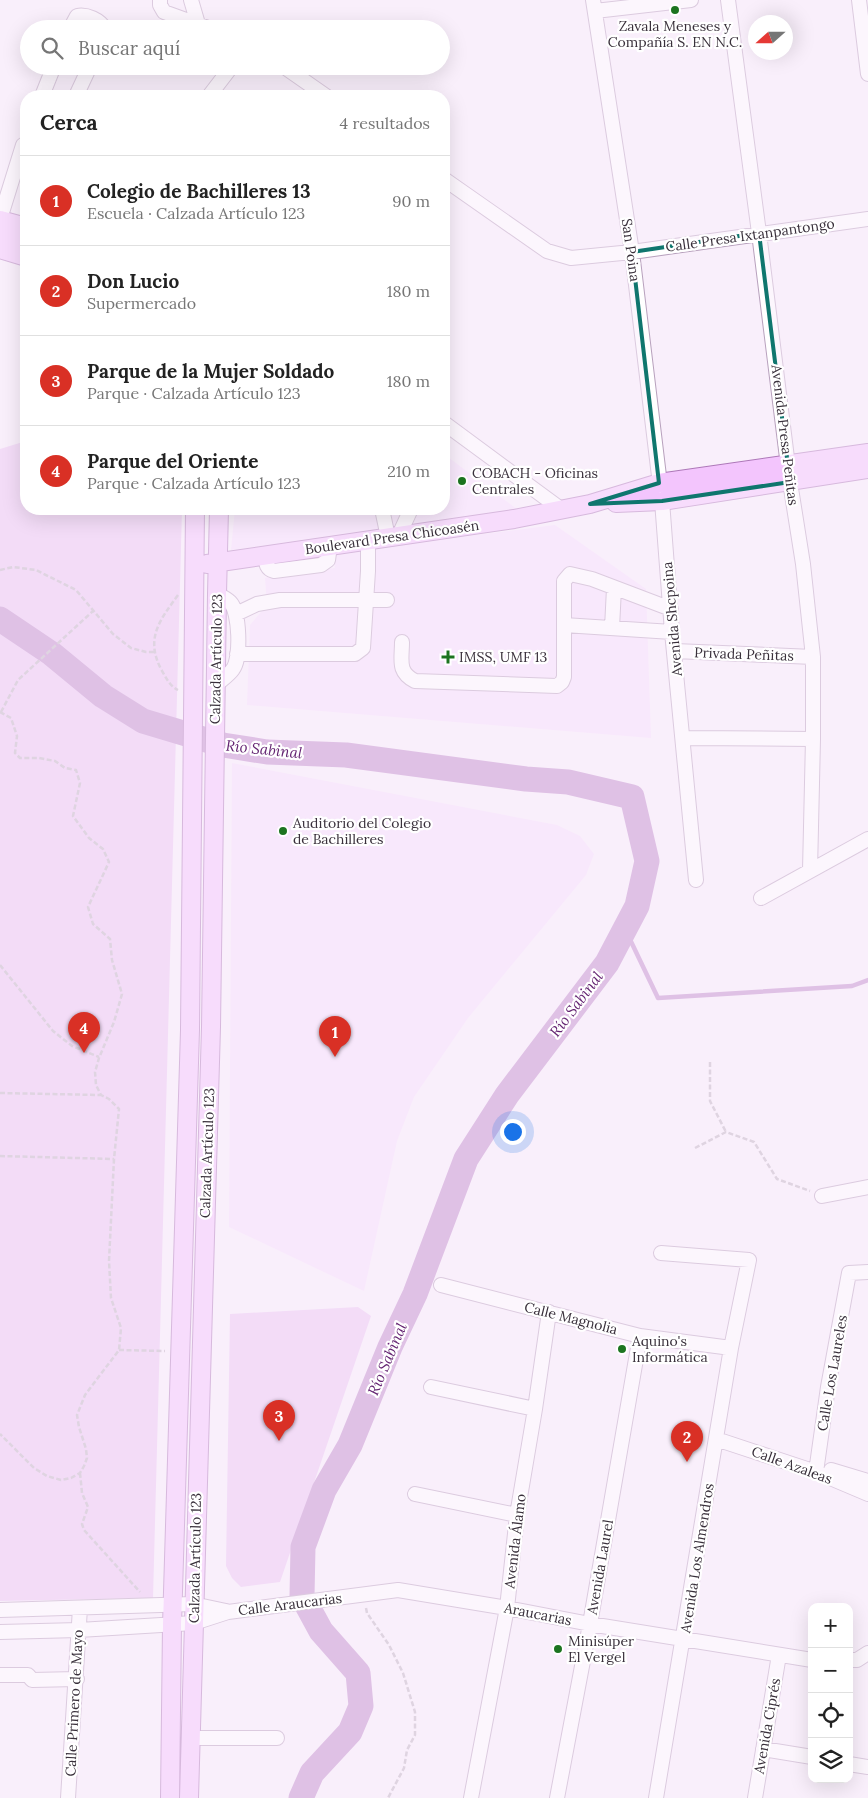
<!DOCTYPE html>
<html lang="es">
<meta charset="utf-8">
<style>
:root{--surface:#fff;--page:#f6f6f6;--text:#222;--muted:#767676;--line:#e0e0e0;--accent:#d93025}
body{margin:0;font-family:Lora,serif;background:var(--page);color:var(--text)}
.controls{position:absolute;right:15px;bottom:15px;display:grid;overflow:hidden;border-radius:10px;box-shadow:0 5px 20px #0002}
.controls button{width:45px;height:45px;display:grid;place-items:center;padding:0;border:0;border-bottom:1px solid var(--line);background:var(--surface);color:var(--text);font:25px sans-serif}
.compass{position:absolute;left:748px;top:15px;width:45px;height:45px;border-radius:50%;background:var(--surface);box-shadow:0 5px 20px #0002;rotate:249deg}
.you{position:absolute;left:512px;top:1131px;width:18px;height:18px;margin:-12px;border:4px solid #fff;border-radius:50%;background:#1a73e8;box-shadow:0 0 0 8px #1a73e833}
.badge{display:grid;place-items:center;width:32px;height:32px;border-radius:50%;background:var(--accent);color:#fff;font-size:16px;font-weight:700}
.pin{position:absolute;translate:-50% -41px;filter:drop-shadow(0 1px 2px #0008)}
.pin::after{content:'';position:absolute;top:26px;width:18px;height:15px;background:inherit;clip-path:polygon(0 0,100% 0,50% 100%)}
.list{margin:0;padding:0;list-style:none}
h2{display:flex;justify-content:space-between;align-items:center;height:65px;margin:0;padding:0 20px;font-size:21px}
h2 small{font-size:16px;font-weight:400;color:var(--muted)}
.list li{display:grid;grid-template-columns:32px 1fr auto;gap:15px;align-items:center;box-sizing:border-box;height:90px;padding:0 20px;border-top:1px solid var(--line)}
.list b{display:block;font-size:19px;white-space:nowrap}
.list p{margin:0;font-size:16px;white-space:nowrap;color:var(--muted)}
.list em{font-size:16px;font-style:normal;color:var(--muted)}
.icon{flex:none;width:28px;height:28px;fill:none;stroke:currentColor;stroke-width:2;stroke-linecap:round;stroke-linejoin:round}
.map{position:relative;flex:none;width:868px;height:1798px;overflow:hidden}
.search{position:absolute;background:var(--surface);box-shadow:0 5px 20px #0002;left:20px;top:20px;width:430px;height:55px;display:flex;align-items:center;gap:12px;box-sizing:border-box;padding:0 18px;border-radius:28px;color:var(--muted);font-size:19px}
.panel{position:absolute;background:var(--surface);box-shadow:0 5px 20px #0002;left:20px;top:90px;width:430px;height:425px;border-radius:20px}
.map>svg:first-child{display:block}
</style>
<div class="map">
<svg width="868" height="1798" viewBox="0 0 868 1798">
<rect width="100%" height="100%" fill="#f9effb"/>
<path fill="#f7e0fc" d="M444,454L522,513L231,550L235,509H444Z
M555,525L646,589L651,738L247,705L250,625L267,605L265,578L335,568L333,553Z
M232,763L557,825L580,836L594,854L586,875L468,1018L414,1097L397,1141L364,1291L229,1227Z"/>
<path fill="#eac6f2" d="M26,441V509H182L153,1598L0,1601V449Z
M358,1307L371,1316L280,1582L241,1587L232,1578L226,1566L230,1314Z"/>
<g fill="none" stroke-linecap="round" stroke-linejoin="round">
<path stroke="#bf8aca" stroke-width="4.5" d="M625,929L658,998L852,986L868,980"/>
<path stroke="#bf8aca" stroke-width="25" d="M0,619L52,654L103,696L143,721L223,745L267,752L346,755L526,779L568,782L632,797L647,861L637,906L607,963L507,1095L466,1159L415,1294L390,1347L350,1445L324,1490L303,1547L302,1596L321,1631L358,1673L361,1706L350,1732L312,1773L301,1798"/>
<defs>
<path id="minor" d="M160,0V5L164,12L211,29
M191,0L198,24
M593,0L632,252L662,501L672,632L696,880
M728,0L759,233L790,482L803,564L813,657V739L810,871
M859,0L868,74
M595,11L691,0
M70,29L77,16C87,14 100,20 105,29
M283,66L326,96
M42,96L54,66
M76,96L90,66
M209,96L232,66
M444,179L547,251L571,258L632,252L868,219
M0,219L23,145
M444,423L562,510
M382,509L388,537
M399,535L411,509
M265,555C266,563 266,569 274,571L321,565L328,560L330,546
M671,609L592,579L570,574L564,581V625L672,632
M236,614L257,604L280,600H387
M612,628L614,588
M402,642C402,660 397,672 415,681L557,686L562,682L564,677V625
M675,651L813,657
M237,654H355L363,648L368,571V540
M216,685C221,680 229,675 233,669C241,658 240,612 230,602C226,598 221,596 217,594
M683,738L813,739
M761,898L868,839
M822,1196L868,1187
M441,1285L640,1336L731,1348
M431,1387L535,1409
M716,1439L816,1472L868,1494
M831,1470L868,1481
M816,1472L828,1387L849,1273L868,1272
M415,1494L517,1515
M0,1610L193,1604L226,1611
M0,1632L79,1630L194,1623L228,1612L398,1590L507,1608L590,1624L812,1660
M849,1660H857L868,1653
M0,1675H28L32,1680L77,1679
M190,1738H277
M763,1749L812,1757
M849,1764L868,1767
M68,1798L80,1608
M471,1798L507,1608L517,1515L535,1409L549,1312
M557,1798L590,1624L640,1336
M656,1798L731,1348L749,1260L661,1253
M755,1798L779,1655"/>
<path id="major" d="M0,220L26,227
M0,235L26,243
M0,249L26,257
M616,503L662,501L868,469
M207,564L514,519L590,504L659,483L868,453
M170,1798L172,1625L190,1030L195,509
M189,1798L211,1027L217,594L219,509"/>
</defs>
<use href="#minor" stroke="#b8a1bd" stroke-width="16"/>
<use href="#major" stroke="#ad78b8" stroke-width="20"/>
<path stroke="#beb4c0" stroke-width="2.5" stroke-dasharray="5 2.5" stroke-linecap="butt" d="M0,570L13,567L36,570L76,590L113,634L131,648L146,652H155
M178,595C160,620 145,638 161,669C166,678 170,686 178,690
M0,712L11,718L17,736L15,753L20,758H39L55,761L65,768L76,770L80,783L73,816L89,838L103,849L109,862L88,907L93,924L110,939L112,960L122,994L114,1022L99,1058L95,1072L96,1085L101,1095L109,1099L119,1109L114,1159L109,1261L111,1298L121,1328L119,1350L85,1395L77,1415L79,1427L86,1449L87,1458L84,1466L80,1473L71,1478L61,1480L47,1476L34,1468L0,1434
M1,712L18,680L93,611
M0,965L53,1031L72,1046L99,1057
M710,1062V1101L726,1132
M0,1093L101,1095
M695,1148L726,1132L754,1142L777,1179L810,1191
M0,1156L114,1159
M119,1350L165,1351
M80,1473L82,1493L88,1507L82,1524L84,1530L140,1592
M366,1608L367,1613L389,1645L403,1673L415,1712V1735L407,1750L404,1768L388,1798"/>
<use href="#minor" stroke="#fff" stroke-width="14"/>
<use href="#major" stroke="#f3c5fd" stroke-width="18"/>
</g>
<path d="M0 0H868V1798H0ZM759,233L790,482L662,501L590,504L659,483L632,252Z" fill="#f9effb" fill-opacity=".55" fill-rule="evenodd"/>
<path fill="none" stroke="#0f766e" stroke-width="4" stroke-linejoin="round" d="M759,233L790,482L662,501L590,504L659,483L632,252Z"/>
<g fill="#1c7420" stroke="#fff" stroke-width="2">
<circle cx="675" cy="10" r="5"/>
<circle cx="462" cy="481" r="5"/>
<path d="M445.5 649.5h5v5h5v5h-5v5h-5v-5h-5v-5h5z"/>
<circle cx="283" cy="831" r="5"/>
<circle cx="622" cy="1349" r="5"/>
<circle cx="558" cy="1649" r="5"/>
</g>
<g text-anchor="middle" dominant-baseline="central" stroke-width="4.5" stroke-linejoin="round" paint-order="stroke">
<g font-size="14" fill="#39303b" stroke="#fff" text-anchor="start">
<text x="675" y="26" text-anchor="middle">Zavala Meneses y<tspan x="675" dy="16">Compañía S. EN N.C.</tspan></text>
<text x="472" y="473">COBACH - Oficinas<tspan x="472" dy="16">Centrales</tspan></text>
<text x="459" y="657">IMSS, UMF 13</text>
<text x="293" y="823">Auditorio del Colegio<tspan x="293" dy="16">de Bachilleres</tspan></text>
<text x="632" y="1341">Aquino's<tspan x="632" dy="16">Informática</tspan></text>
<text x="568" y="1641">Minisúper<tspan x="568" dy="16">El Vergel</tspan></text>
</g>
<g font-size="14" fill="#39303b" stroke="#fff">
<text transform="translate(750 235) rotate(-8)">Calle Presa Ixtanpantongo</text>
<text transform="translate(631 250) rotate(82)">San Poina</text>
<text transform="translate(785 435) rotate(83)">Avenida Presa Peñitas</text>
<text transform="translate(392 537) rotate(-8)">Boulevard Presa Chicoasén</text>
<text transform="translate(672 619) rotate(-95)">Avenida Shcpoina</text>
<text transform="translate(744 654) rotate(2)">Privada Peñitas</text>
<text transform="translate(216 659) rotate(-89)">Calzada Artículo 123</text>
<text transform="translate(207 1153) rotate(-88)">Calzada Artículo 123</text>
<text transform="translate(571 1318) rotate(14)">Calle Magnolia</text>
<text transform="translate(832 1373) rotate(-80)">Calle Los Laureles</text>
<text transform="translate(792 1465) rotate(20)">Calle Azaleas</text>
<text transform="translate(515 1541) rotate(-83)">Avenida Álamo</text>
<text transform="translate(195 1558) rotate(-89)">Calzada Artículo 123</text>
<text transform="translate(697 1558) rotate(-81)">Avenida Los Almendros</text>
<text transform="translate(600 1567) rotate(-80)">Avenida Laurel</text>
<text transform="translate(290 1604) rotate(-7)">Calle Araucarias</text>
<text transform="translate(538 1614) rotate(11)">Araucarias</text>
<text transform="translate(74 1703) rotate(-87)">Calle Primero de Mayo</text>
<text transform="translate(767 1726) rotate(-80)">Avenida Ciprés</text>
</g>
<g font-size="15" font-style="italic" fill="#642472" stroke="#fff">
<text transform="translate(264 749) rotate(6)">Río Sabinal</text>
<text transform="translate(576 1004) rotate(-53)">Río Sabinal</text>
<text transform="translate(387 1359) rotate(-67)">Río Sabinal</text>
</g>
</g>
</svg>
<div class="controls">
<button>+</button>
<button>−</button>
<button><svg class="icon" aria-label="locate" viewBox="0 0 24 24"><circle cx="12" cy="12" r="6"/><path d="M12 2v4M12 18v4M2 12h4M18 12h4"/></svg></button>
<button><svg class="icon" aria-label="layers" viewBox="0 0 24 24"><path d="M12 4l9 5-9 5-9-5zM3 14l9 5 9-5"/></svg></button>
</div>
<svg class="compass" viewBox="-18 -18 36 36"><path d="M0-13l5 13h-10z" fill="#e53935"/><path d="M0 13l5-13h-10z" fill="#767676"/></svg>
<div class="you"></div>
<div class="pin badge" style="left:335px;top:1057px">1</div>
<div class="pin badge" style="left:687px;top:1462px">2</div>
<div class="pin badge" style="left:279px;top:1441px">3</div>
<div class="pin badge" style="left:84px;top:1053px">4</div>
<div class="search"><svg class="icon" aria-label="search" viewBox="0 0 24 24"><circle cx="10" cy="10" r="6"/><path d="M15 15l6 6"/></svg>Buscar aquí</div>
<section class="panel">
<h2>Cerca<small>4 resultados</small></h2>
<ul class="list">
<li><span class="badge">1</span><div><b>Colegio de Bachilleres 13</b><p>Escuela · Calzada Artículo 123</p></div><em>90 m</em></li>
<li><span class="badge">2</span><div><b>Don Lucio</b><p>Supermercado</p></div><em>180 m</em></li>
<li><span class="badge">3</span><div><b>Parque de la Mujer Soldado</b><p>Parque · Calzada Artículo 123</p></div><em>180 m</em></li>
<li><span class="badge">4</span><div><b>Parque del Oriente</b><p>Parque · Calzada Artículo 123</p></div><em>210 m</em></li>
</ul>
</section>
</div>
